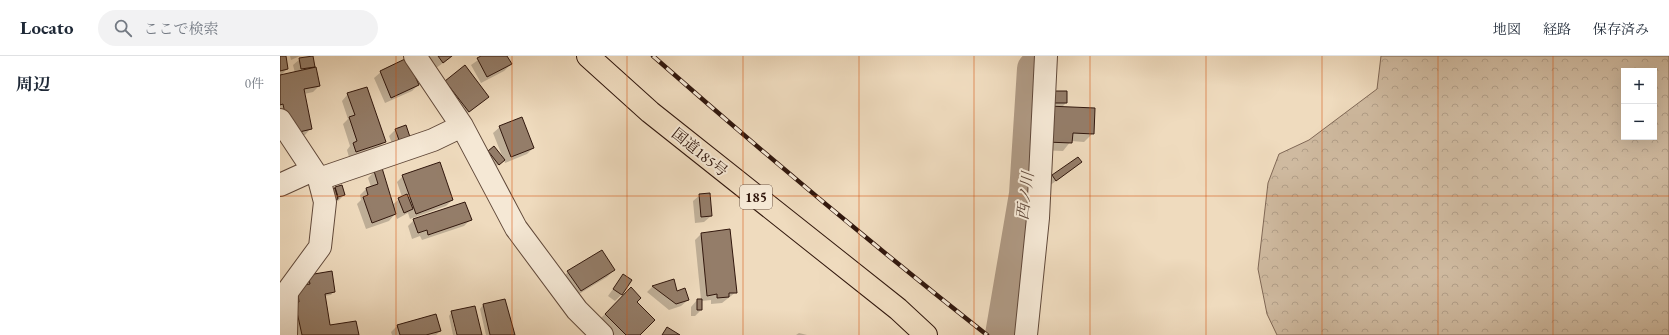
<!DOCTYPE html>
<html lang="ja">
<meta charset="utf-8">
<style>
:root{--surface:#fff;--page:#f2f2f3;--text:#1f2937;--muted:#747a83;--line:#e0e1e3}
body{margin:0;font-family:"EB Garamond","Noto Serif JP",serif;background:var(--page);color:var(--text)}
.controls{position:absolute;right:12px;top:12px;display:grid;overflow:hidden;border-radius:0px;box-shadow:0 4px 16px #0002}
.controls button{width:36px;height:36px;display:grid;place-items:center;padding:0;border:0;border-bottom:1px solid var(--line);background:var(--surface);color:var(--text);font:20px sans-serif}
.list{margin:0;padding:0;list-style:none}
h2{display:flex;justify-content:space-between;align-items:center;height:52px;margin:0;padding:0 16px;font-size:17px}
h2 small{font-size:13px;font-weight:400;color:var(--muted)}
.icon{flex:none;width:22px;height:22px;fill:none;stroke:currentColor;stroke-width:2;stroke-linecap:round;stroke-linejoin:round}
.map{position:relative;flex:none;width:1389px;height:279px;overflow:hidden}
header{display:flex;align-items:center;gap:24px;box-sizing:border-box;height:56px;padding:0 20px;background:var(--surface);border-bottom:1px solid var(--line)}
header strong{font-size:19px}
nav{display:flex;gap:22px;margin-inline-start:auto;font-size:14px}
.search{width:280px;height:36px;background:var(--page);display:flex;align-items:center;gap:10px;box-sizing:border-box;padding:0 14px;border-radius:22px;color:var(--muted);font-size:15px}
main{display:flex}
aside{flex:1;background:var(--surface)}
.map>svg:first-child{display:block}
</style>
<header>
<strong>Locato</strong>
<div class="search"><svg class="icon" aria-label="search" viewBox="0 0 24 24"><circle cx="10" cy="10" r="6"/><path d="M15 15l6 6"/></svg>ここで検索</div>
<nav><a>地図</a><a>経路</a><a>保存済み</a></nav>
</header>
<main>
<aside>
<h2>周辺<small>0件</small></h2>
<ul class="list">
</ul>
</aside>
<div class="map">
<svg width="1389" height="279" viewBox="0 0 1389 279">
<defs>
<pattern id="forest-crowns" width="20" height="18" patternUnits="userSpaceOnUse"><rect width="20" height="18" fill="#cfbaa0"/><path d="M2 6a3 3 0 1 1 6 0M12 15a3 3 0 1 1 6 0" fill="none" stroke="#b29f89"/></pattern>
</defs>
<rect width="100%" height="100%" fill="#efdbbe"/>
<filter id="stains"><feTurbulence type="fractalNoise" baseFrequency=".005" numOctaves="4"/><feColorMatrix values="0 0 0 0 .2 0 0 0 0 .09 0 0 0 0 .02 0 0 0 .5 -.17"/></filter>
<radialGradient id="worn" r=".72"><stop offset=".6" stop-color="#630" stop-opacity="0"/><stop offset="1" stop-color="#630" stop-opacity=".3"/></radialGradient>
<path fill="url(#forest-crowns)" stroke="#806856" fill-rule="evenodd" d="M1101,0H1389V279H997L987,258L978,213L988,127L999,98L1029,84L1097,33ZM1344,15H1374V81H1344Z"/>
<path fill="#0003" d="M0,0H5L7,13L0,20Z
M10,0H20L11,4Z
M147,0H173L156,12Z
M204,0H226L231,8L224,15L201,27L191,9Z
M20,3L34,11L31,14L39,30L33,36L24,38L31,72L25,79L8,82L0,70V20L15,17L13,9Z
M101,16L138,29L132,35L105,47L94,22Z
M165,25L208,41L182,62L159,32Z
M786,36V47L782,51L813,77L804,86L791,85L783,95L758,94L760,59Z
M68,38L105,85L98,92L69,101L67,94L70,90L63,68L68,63L62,45Z
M220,71L253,92L247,98L225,107L224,104L212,114L202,102L209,95L223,102L213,77Z
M116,73L129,80L113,90L109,80Z
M798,102L801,106L794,112L769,130L766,126L773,120Z
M101,113L112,149L122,141L117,126L123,120L172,144L166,150L130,163L128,157L117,163L115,158L109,165L86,173L77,148L81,144L80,139L86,133L91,131L88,122L94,116Z
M62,130L64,139L58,145L44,150L48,135Z
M420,139L431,160L424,166L415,167L413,145Z
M134,164H190L184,170L142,184L140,180L132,183L128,170Z
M421,178L456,236L442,247L431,248V244L421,245V254L415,260H411V251L417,244H421L415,184Z
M334,214L327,221L294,241L282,222L288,216Z
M343,219L341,239L335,245L328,240Z
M29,220L54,235L51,239L44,240L49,270L78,279H18L13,251L14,235L26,230L25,223Z
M393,224L396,236L408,244L401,250L389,254L367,236L372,231Z
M351,232L356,246L359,279H334L319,264Z
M225,244L234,279H206L200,253L203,249Z
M171,257L176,279H173L169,260Z
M117,270L160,275L156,279H112L111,276Z
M519,277L527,279H516Z"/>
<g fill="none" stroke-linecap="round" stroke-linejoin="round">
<path stroke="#ae9882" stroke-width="36" d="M723,279L747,138L755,13"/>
</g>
<path fill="#947d69" stroke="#31170d" d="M0,0H6L8,13L0,15Z
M33,0L35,11L21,13L19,2Z
M158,0H172L163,7Z
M201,0H227L232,8L207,21L197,2Z
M127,2L139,29L111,42L100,15Z
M185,9L209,41L189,56L165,25Z
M36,11L40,30L24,33L32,73L15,77L7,68L3,48L0,49V19Z
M87,31L106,86L76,96L73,87L77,85L69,61L75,59L67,37Z
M772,35H787V47H771Z
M768,50L815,52L814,78L793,77L792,87L766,86Z
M242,61L254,92L231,101L219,70Z
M126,69L130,81L119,84L115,73Z
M214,90L225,104L219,109L208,95Z
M798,101L802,106L776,125L772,119Z
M160,106L173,144L136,158L122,119Z
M102,112L116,158L92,167L83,141L88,139L86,132L98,128L94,115Z
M62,129L65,139L58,141L55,131Z
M55,132L58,143L50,145L47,134Z
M430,137L432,160L421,161L419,138Z
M127,138L133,153L124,157L118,142Z
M185,146L192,164L148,179L147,174L138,177L133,163Z
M450,173L457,237H449V241L437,242V238L427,240L421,177Z
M322,194L335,214L301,235L287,215Z
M52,215L55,236L45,238L50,269L76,265L79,279H22L15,247L19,246L17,230L30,228L28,219Z
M343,218L352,224L342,239L333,233Z
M394,223L397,235L405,232L409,244L396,248L372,230Z
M351,231L361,242L357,246L375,264L360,279H346L325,258Z
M225,243L235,279H210L203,248Z
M417,243H422V254H417Z
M195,250L202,279H177L171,255Z
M156,258L161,275L146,279H120L117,269Z
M387,271L400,279H382Z"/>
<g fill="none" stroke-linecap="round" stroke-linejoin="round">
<defs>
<path id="minor" d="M135,0L182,70L236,172L297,254L322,279
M0,64L39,123L45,146L40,191L7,236L6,279
M39,123L153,84L182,70
M0,129L33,114
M746,279L758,162L766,0"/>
<path id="highway" d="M308,0L370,56L618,253L646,279"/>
</defs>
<use href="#minor" stroke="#604839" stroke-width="24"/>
<use href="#highway" stroke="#31170d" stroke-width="24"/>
<use href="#minor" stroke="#f5e8d5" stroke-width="22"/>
<use href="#highway" stroke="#efdbbe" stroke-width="22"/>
<defs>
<path id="rail" d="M373,0C482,96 593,189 707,279"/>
</defs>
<use href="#rail" stroke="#31170d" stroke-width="4.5"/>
<use href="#rail" stroke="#f5e8d5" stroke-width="3" stroke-dasharray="9" stroke-linecap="butt"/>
</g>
<path fill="none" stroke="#d6520c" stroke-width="1" stroke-opacity="0.55" d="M116,0V279M232,0V279M347,0V279M463,0V279M579,0V279M694,0V279M810,0V279M926,0V279M1042,0V279M1158,0V279M1273,0V279M0,140H1389"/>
<g text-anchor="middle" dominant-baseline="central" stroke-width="4" stroke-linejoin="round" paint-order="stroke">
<rect fill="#f5e8d5" stroke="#6c5649" stroke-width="1" x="460" y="129" width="32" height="24" rx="3"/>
<g font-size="14" font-weight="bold" fill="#31170d">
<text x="476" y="141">185</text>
</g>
<g font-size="15" fill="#31170d" stroke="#f5e8d5">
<text transform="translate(420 96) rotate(39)">国道185号</text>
</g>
<g font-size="16" font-style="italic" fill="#634b3c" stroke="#f5e8d5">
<text transform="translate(745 140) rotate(-83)">西ノ川</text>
</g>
</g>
<rect width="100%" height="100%" filter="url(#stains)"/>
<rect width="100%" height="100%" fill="url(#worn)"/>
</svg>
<div class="controls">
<button>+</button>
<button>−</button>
</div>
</div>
</main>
